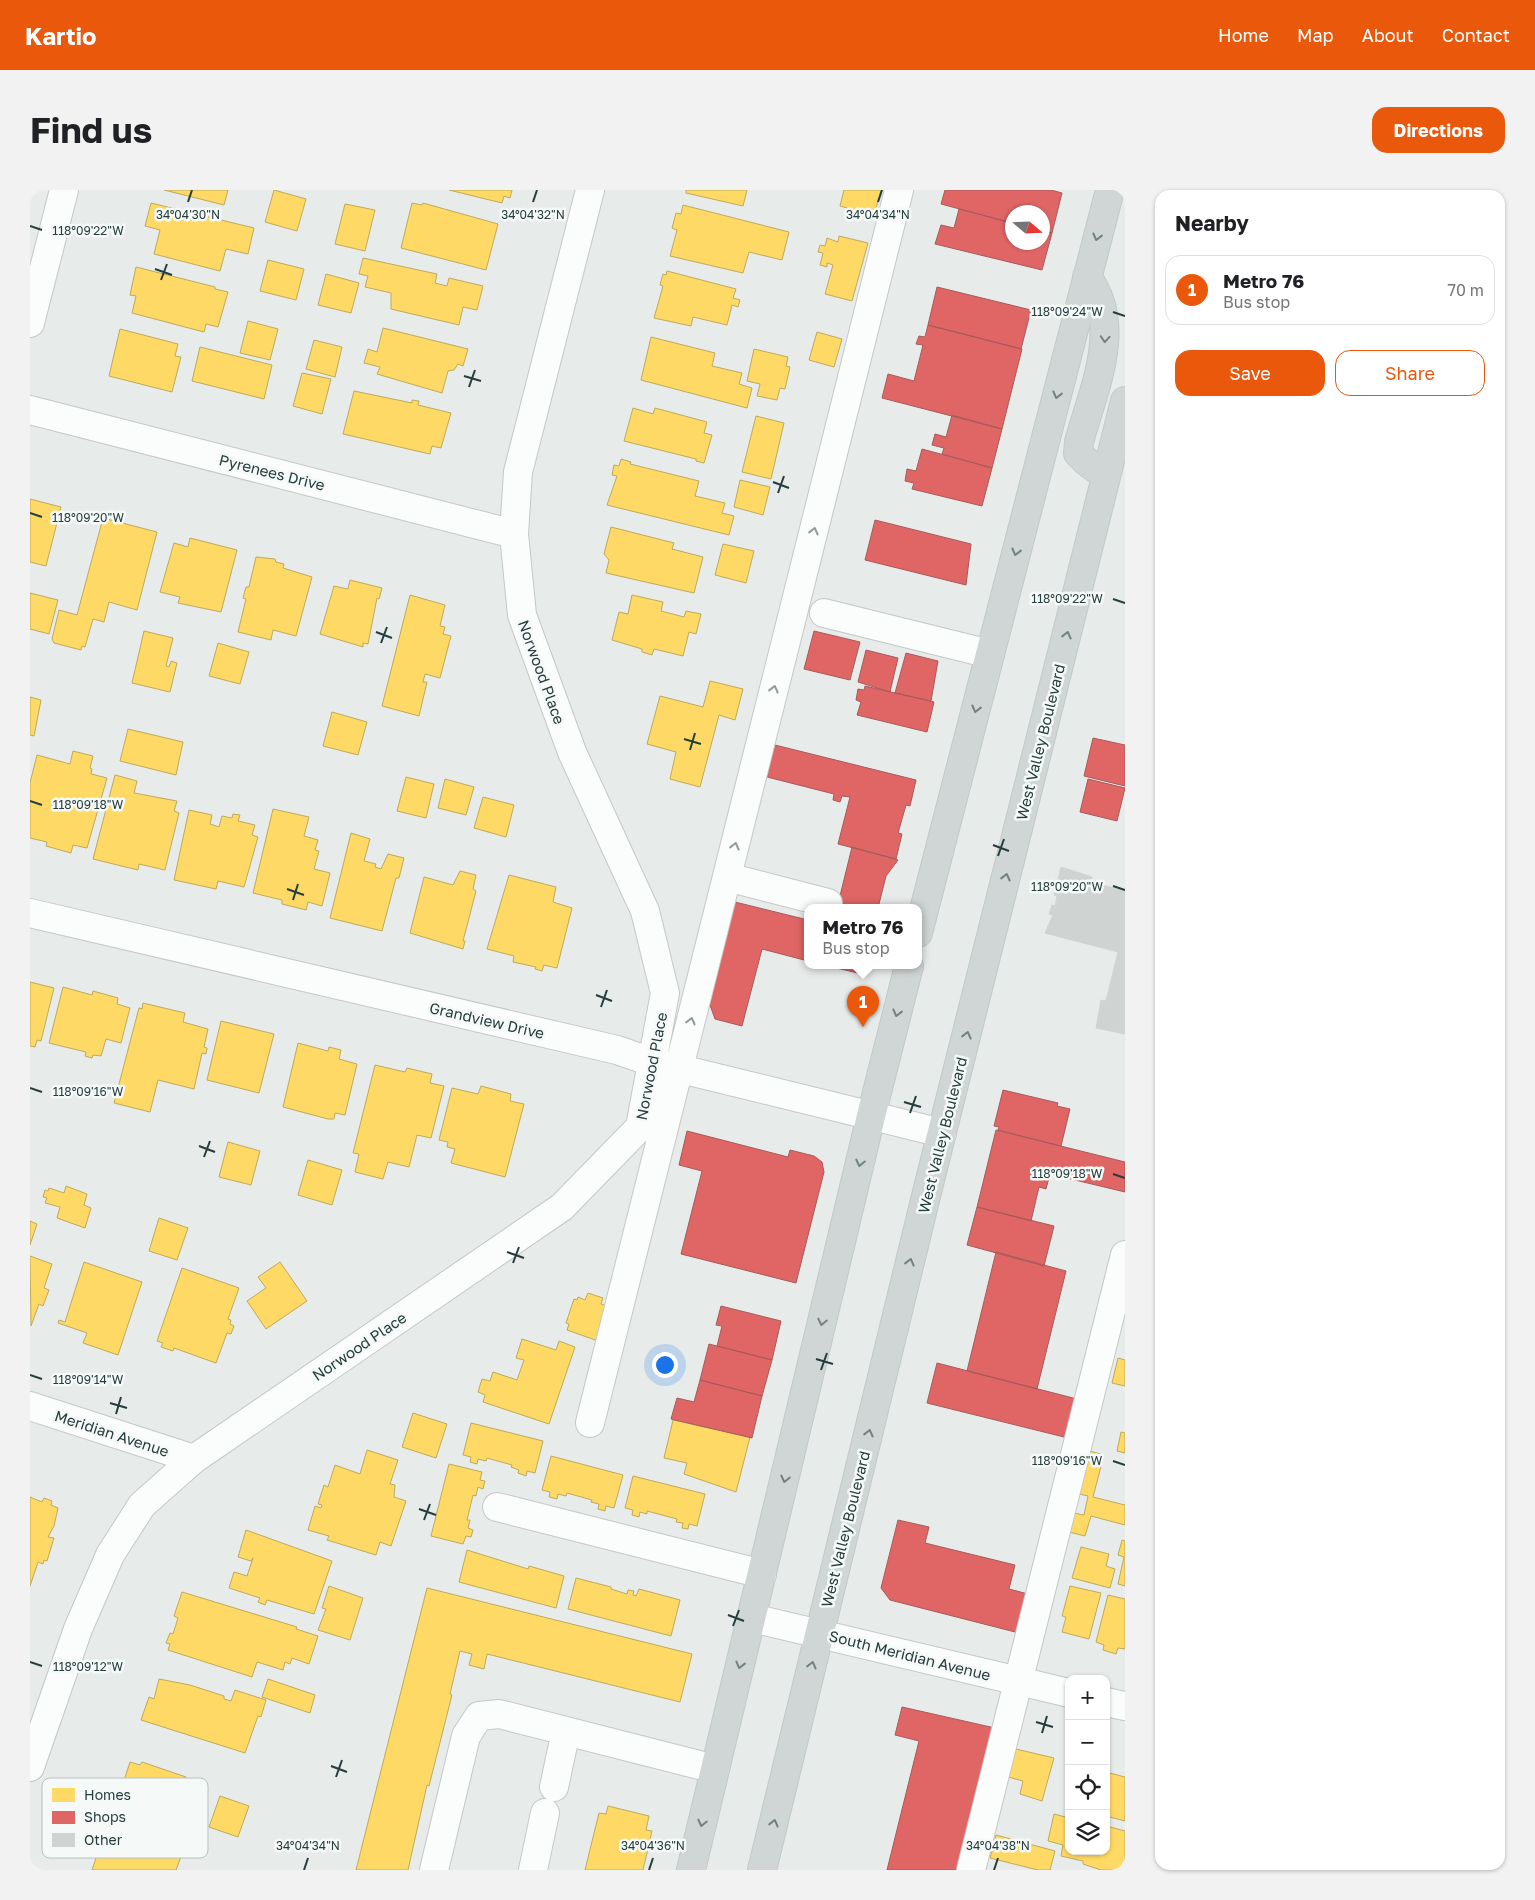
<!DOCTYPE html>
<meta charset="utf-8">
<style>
:root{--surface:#fff;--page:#f2f2f2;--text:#202124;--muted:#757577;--line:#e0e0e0;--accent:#ea580c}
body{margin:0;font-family:"Golos Text",sans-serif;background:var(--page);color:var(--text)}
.controls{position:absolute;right:15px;bottom:15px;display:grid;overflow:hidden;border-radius:10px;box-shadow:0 1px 4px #0004}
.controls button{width:45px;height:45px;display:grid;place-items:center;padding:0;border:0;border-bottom:1px solid var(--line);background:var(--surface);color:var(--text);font:25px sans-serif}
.compass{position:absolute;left:975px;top:15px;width:45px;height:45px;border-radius:50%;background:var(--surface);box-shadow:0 1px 4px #0004;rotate:109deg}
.you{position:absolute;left:634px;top:1174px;width:18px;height:18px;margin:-12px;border:4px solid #fff;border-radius:50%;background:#1a73e8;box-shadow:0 0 0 8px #1a73e833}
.badge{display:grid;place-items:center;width:32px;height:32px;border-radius:50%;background:var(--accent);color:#fff;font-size:16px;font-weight:700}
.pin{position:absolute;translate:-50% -41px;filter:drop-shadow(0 1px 2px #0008)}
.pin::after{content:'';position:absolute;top:26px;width:18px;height:15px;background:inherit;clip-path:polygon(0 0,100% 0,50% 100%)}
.popup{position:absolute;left:774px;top:714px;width:118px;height:65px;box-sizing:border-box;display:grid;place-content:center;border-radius:10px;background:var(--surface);filter:drop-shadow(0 1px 4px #0005);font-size:16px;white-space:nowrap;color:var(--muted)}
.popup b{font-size:19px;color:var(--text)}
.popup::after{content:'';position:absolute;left:50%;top:100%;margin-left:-10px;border:10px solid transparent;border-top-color:var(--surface)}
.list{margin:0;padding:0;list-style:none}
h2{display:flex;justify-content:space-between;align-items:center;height:65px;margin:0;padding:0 20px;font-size:21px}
h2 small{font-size:16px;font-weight:400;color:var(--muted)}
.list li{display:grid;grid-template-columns:32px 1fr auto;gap:15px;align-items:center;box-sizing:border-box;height:70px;margin:0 10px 10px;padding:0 10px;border:1px solid var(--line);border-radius:15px}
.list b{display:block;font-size:19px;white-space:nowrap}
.list p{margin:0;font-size:16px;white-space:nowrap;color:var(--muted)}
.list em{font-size:16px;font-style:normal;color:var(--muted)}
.actions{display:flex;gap:10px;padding:15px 20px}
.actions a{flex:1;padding:11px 0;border:1px solid var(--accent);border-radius:15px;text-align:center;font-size:18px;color:var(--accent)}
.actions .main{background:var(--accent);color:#fff}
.icon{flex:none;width:28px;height:28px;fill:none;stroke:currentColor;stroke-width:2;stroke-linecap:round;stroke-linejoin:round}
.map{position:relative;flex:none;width:1095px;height:1680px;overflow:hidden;border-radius:15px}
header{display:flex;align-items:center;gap:30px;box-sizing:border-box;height:70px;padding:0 25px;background:var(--accent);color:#fff}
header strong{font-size:24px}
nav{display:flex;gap:28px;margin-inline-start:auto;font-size:18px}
.intro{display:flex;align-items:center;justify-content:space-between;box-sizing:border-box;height:120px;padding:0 30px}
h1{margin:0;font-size:35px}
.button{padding:12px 22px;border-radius:15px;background:var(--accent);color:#fff;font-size:18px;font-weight:700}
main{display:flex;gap:30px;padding:0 30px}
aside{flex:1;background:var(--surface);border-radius:15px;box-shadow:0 1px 4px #0004}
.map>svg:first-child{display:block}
</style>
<header>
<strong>Kartio</strong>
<nav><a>Home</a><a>Map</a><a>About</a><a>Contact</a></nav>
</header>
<div class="intro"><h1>Find us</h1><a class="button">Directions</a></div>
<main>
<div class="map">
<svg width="1095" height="1680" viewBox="0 0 1095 1680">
<rect width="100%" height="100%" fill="#e7ebea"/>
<path fill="#ffd966" stroke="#beaa59" d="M134,0H198L194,15Z
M244,0L276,9L267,41L235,32Z
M419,0H482L480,8L474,6L472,13Z
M656,0H717L713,16L656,3Z
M814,0H851L843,29L817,22V18L810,16Z
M121,13L224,38L218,64L196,59L190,81L124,64L130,40L115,36Z
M382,13L392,15L393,13L468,34L456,80L371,58Z
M315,14L345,20L335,61L305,54Z
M653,15L759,42L752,70L719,62L713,83L640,66L647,40L642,38L646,23L651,24Z
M809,46L838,53L822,111L795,104L803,75L797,73V77L790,75L793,63L788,62L790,55L795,56L797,48L808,52Z
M333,68L407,84L405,93L417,96L419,88L453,96L447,120L433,117L429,135L361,119V103L335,97L338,86L329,84Z
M238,70L274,79L266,110L230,101Z
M106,77L185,97V99L198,102L188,137L176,134L174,142L102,123L106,106L100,105Z
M637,81L706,99L703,108L710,110L708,117L702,115L697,135L663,127L661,136L624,128L633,96L630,95L633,84L636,85Z
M296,84L329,93L321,123L288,115Z
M218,131L248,139L240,170L210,163Z
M353,138L438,159L433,176L428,174L424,180L418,181L412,203L347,184L350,177L334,173L338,159L347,162Z
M90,139L148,154L145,166L151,167L142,202L79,186Z
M787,142L812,149L804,177L779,170Z
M621,147L685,163L682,176L712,183L709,194L722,198L717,218L611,190Z
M284,150L312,157L305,187L276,179Z
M170,157L242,175L234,209L162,191Z
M724,159L758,167L756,176L760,177L755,199L750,198L747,210L727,206L730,194L717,191Z
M272,183L301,189L292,224L263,216Z
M324,201L382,213V210L389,211L388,215L421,223L411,258L402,256L400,264L313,244Z
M603,218L623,224L625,218L677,232L674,243L682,245L674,273L666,271V269L594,251Z
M726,226L754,233L741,289L712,282Z
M591,269L601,272L600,274L669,291L665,306L695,313L692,323L704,326L699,345L577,315L587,286L582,285L584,275L589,276Z
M710,290L740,297L733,325L704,317Z
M0,309L31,317L16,376L0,372Z
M73,328L127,342L107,420L79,412L74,432L63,429L55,457L52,456L51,460L24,453L22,449L29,420L47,425Z
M581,337L644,353L642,359L673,367L664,403L576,383L579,370L574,364Z
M160,348L207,360L191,422L148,413L150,407L130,402L144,353L158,357Z
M693,354L724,361L716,393L685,385Z
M226,367L245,369L246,372L254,374L253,378L282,387L266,446L243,440L241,450L208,442L216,409L213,408L216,397H219Z
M320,390L352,398L349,409L347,408L338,454L333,453V457L290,444L304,396L318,399Z
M0,403L28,410L19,444L0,439Z
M380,405L415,415L410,436L415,437L413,444L421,446L410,488L395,484L393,492H397L389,526L352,516Z
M602,405L633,412L631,421L654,427L656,421L671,424L666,444L659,442L653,466L624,459L622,465L612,462V459L582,450L589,422L598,424Z
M114,441L143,448L136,476L139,477L141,471L147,473L140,502L102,493Z
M188,453L219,462L210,494L179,486Z
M680,491L713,499L705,530L689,525L670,597L640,589L646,562L617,554L630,506L673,517Z
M0,507L11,510L4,546L0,545Z
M302,522L337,532L328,565L293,556Z
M98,539L153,552L146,585L90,571Z
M43,561L63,566L60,578L62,579L61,584L77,588L57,658L43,655L41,663L16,656L17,652L0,648V593L7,565L40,574Z
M85,585L107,591L104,603L147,611L144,621L149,623L135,680L109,674L108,680L63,669Z
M376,587L404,594L396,628L367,621Z
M415,589L444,597L436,625L408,618Z
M453,607L484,615L476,647L444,638Z
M243,619L279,627L274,646L288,650L285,660L289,661L284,679L300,683L292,716L278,712L276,720L252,714V710L223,703Z
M159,620L182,625L180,634L189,637L192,626L202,628L203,624L210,625L208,631L225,635L222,645L228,647L214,697L188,691L186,699L144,690Z
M321,643L340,649L334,671L346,674L345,677L351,679L358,664L374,668L369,688H366L352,741L300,728Z
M430,681L446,685L443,699L446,701L433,751H435L433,759L380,743L394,687L423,695Z
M479,685L526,697L523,712L542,718L527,778L514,775L512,781L505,779L506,777L483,772L484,766L457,759Z
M0,792L24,798L11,851L7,850L5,857L0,856Z
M33,797L62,805L63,801L88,808L87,814L100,818L91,853L76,849L71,866L63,865L62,868L55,866L56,862L19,853Z
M113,813L155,823L153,832L178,839L174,857L177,858L176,864L172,863L164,899L128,890L120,922L84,913L109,818L112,819Z
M191,831L244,844L229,903L177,890Z
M268,853L298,861L299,857L311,860L309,869L327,874L315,925L305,923L304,929H298L253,917Z
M345,875L375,882L377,878L402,884L400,893L414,896L401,948L387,945L379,977L358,972L353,989L325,982L329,964L323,963Z
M451,896L481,904L480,911L494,914L475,987L421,973L425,959L417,957L418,952L409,950L422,898L448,904Z
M198,952L230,961L221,995L189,987Z
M278,970L312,980L302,1015L268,1005Z
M36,996L57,1004L54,1015L61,1018L55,1038L27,1028L30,1017L15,1013L17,1008L13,1007L15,1000L18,1001L19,998L34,1003Z
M129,1028L158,1038L147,1070L119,1061Z
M0,1031L7,1034L0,1055Z
M0,1066L22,1074L14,1098L19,1100L13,1116L9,1114L1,1136Z
M54,1072L112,1092L88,1165L53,1153L57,1143L28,1133L29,1130L35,1132Z
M250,1072L277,1111L236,1139L217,1111L236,1098L228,1087Z
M152,1078L209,1098L198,1129L201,1130L200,1134L204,1136L201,1144L197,1143L186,1173L144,1158L143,1161L131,1157L133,1153L127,1151Z
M558,1103L573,1108L571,1114L582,1118L571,1152L537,1140L539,1134L536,1133L544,1109L547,1110L548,1107L555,1110Z
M492,1149L526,1160L529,1151L545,1157L519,1234L453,1212L455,1205L448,1202L452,1189L460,1191L463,1182L487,1190L494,1170L486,1168Z
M1088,1168L1095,1170V1196L1082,1193Z
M383,1223L417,1234L406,1268L372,1257Z
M643,1230L720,1247L706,1302L654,1284L657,1273L634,1268Z
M441,1233L513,1251L505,1283L497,1281L496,1286L488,1283L489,1280L481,1277L482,1275L457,1268L456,1271L448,1269L447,1274L440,1272L441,1267L433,1265Z
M1091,1242L1095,1243V1263L1087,1261Z
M337,1260L368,1270L360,1294L365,1295L364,1307L376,1311L361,1356L350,1352L346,1365L297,1350L299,1346L278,1340L285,1316L291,1318L292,1315L288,1314L294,1295L298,1297L305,1275L330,1284Z
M1060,1261L1074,1265L1063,1307L1095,1315V1335L1061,1326L1055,1346L1039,1342L1044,1323L1054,1325L1058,1306L1049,1304Z
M521,1266L593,1285L584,1318L576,1316L575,1321L568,1319L569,1314L561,1312L562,1310L537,1303L536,1306L528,1304L527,1309L519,1307L520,1302L512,1300Z
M419,1274L452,1282L450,1290L455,1291L453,1299L448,1297L446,1306L443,1305L437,1330H440L438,1338L443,1340L441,1347L436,1346L433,1354L401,1346Z
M603,1286L675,1304L667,1336L659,1334L658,1339L652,1338L653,1333L646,1332L647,1329L617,1321V1324L610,1322L609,1327L602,1325L603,1320L595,1318Z
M0,1307L12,1312L14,1308L22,1311L21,1315L28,1318L24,1336L18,1347L24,1348L17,1371L14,1370L13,1374L8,1372L0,1396Z
M216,1340L302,1371L284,1424L237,1410L235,1415L228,1412L230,1408L199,1398L204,1382L217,1386L223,1368L221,1371L208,1367Z
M1092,1350L1095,1351V1396L1088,1394L1094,1367L1088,1365Z
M1051,1357L1079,1364L1076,1376L1085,1379L1080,1398L1042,1388Z
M437,1360L498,1379L499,1376L534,1386L526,1418L429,1392Z
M546,1388L581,1397V1399L597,1404L598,1400L604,1401L603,1405L606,1406L609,1399L650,1410L641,1446L538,1419Z
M299,1396L333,1408L320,1450L288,1440L296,1419L292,1418Z
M1040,1396L1071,1403L1059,1449L1032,1442L1036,1427L1032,1426Z
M397,1398L662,1464L650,1512L457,1464L454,1479L439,1475L442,1464L430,1461L420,1504L422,1505L399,1596L397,1595L378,1680H326Z
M152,1402L267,1437L266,1439L288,1446L279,1474L262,1468L260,1474L255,1472L253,1480L227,1472L222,1487L138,1460L140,1454L136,1453L140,1443L143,1444L148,1428L144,1426Z
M1078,1405L1095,1409V1459L1088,1458L1086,1464L1073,1460L1074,1455L1066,1452Z
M129,1489L160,1495L194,1506V1509L201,1511L205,1500L236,1510L231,1527L228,1526L215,1563L111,1530L119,1507L124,1509Z
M238,1489L285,1505L280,1523L232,1507Z
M986,1559L1024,1568L1012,1611L990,1604L993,1591L978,1587Z
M100,1572L110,1575L112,1572L156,1587L155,1591L175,1598L165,1626L169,1627L161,1650L137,1640L136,1644L92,1628L100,1606L90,1603Z
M1076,1582L1095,1587V1631L1076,1626Z
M190,1606L219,1616L208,1647L179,1637Z
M578,1616L619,1626L616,1640L622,1641L613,1680H555L569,1623L576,1624Z
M1024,1624L1039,1628V1661H1076V1636L1095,1641V1680H1071L1053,1674V1671L1031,1666L1033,1655L1018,1651Z
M78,1632L136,1653L135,1655L153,1661L146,1680H62Z
M966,1645L1025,1661L1020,1680H1008L960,1668Z"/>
<path fill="#e06666" stroke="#a85a59" d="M915,0H1021L1032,3L1022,43L1012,40V22H982V33L911,14Z
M929,19L982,33V52H1012V40L1022,43L1012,80L905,54L911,35L924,38Z
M907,97L1001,120L991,159L898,135Z
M898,135L992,159L972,239L852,208L858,184L884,191L893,155L886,154L889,146L895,147Z
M922,225L972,239L962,278L912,264L914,258L902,255L905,244L916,247Z
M892,259L962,278L952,316L882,299L884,293L875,291L877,279L886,281Z
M845,330L941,354L936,395L835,370Z
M784,441L830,452L820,490L774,479Z
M836,460L868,468L860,502L828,492Z
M876,463L908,471L901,511L865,503Z
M835,496L904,512L897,542L827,525L831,512L826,510L828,499L834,500Z
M1063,548L1095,555V596L1054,586Z
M745,555L886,590L880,616L876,615L868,643L872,644L866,669L808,654L820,607L812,606L810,612L803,610L804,604L737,587Z
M1058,589L1095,598L1087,631L1050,622Z
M822,657L868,670L856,686L848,718H807Z
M705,712L778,730V771L732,759L712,836L685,829L680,815Z
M798,776H834L832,784Z
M973,900L1028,913L1027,916L1040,919L1031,956L968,940L969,937L964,936Z
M966,940L1095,972V1002L1020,984L1016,999L1009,997L1001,1031L947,1017Z
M657,941L758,967L760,960L784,966L792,972L794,982L766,1093L651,1064L672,981L649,975Z
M947,1017L1024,1036L1014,1076L937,1055Z
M966,1062L1036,1081L1007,1199L937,1181Z
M691,1116L751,1131L742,1170L687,1156L692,1136L686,1135Z
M679,1154L742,1170L732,1206L670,1190Z
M907,1173L1047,1209L1038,1248L897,1213Z
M670,1190L732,1206L722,1248L641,1229L647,1208L664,1212Z
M868,1330L899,1337L895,1353L985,1375L979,1399L998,1404L989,1443L860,1410L851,1398Z
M872,1517L965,1538L930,1680H857L889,1551L865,1545Z"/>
<path fill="#cfd4d3" stroke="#d0d4d3" d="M1031,677L1062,687L1061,692L1095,701V844L1066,838L1071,810L1076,811L1088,762L1015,743L1023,725L1019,724L1022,715L1025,716L1027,706L1024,705L1026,696L1029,697L1031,690H1028Z"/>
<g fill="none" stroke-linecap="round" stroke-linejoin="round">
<defs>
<path id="minor" d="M0,133L34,0
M0,220L484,344
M794,423L960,464
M697,687L798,713
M0,723L587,860L622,872L912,943
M0,1216L164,1269
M560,1233L869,0
M467,1317L732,1384
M722,1428L1039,1503
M1076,1512L1095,1516
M0,1577L48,1439L80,1365L112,1315L164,1269L532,1017L610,937L635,803L615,721L542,562L492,425L484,344L488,282L560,0
M524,1597L536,1541
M404,1680L436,1546L449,1526L469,1524L685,1579
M503,1680L515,1623
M941,1680L1095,1065"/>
<path id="major" d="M1057,87C1094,136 1063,200 1049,252L1048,263L1057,272L1076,286
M888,743L1080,0
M661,1680L841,926L879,776
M732,1680L897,1002L1095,211"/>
</defs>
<use href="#minor" stroke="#c4c8c7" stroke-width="30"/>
<use href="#major" stroke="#c2cac9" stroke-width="30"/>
<use href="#minor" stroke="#fbfcfc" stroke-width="28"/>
<use href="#major" stroke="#cfd6d5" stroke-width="28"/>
</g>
<defs><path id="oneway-chevron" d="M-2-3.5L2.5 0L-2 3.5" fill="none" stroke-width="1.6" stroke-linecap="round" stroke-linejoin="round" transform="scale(1.25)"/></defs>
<g stroke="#718281">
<use href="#oneway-chevron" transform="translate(1067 47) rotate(104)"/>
<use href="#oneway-chevron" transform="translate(1075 149) rotate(94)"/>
<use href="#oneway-chevron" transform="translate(1027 205) rotate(104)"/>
<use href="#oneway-chevron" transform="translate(986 362) rotate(104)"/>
<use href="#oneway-chevron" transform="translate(1037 445) rotate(-76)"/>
<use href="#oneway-chevron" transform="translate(946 519) rotate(104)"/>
<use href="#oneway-chevron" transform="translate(976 687) rotate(-76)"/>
<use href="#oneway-chevron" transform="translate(867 823) rotate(104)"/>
<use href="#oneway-chevron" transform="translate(937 845) rotate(-76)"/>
<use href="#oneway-chevron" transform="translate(830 973) rotate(103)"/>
<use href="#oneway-chevron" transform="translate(880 1072) rotate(-76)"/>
<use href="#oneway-chevron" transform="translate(792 1132) rotate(103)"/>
<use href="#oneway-chevron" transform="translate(839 1243) rotate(-76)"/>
<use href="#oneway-chevron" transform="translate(755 1289) rotate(103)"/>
<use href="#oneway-chevron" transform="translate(710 1475) rotate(104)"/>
<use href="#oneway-chevron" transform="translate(782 1475) rotate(-76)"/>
<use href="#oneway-chevron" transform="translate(672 1633) rotate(103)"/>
<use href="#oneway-chevron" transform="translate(744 1633) rotate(-76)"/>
</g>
<g stroke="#909c9c">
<use href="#oneway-chevron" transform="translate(784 341) rotate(-76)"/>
<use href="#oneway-chevron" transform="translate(744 499) rotate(-76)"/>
<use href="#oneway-chevron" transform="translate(705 656) rotate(-76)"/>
<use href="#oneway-chevron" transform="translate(661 831) rotate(-76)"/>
</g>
<path fill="none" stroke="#253d3c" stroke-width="2" d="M158,12L162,0M503,12L507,0M848,12L852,0M0,36L12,40M125,79L142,85M131,90L137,74M1083,122L1095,126M434,186L451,191M439,197L445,180M743,292L759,298M748,303L754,286M0,323L12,327M1083,409L1095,413M346,442L362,448M351,453L357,437M654,549L671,554M660,560L665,543M0,611L12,615M963,655L979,661M968,666L974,649M1083,696L1095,700M257,699L274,705M263,710L268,694M566,805L582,811M571,817L577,800M0,898L12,902M874,912L891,917M880,923L886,906M169,956L185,962M174,967L180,951M1083,984L1095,988M477,1062L494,1068M483,1073L489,1057M786,1169L803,1174M791,1180L797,1163M0,1185L12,1189M80,1213L97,1218M86,1224L91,1207M1083,1271L1095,1275M389,1319L406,1325M394,1330L400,1314M698,1425L714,1431M703,1436L709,1420M0,1472L12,1476M1006,1532L1023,1537M1012,1543L1017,1526M301,1576L317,1582M306,1587L312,1570M274,1680L278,1668M619,1680L623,1668M964,1680L968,1668"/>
<g text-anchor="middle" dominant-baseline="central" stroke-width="5" stroke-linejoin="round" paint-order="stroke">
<g font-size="15" fill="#253d3c" stroke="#f5f9f8">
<text transform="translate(242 282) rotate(14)">Pyrenees Drive</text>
<text transform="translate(512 482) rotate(70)">Norwood Place</text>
<text transform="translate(1010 552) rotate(-76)">West Valley Boulevard</text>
<text transform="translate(457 830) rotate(13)">Grandview Drive</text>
<text transform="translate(621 876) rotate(-79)">Norwood Place</text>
<text transform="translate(912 945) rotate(-76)">West Valley Boulevard</text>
<text transform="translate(329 1156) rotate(-34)">Norwood Place</text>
<text transform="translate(82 1243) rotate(18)">Meridian Avenue</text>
<text transform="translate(815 1339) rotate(-76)">West Valley Boulevard</text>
<text transform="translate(880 1465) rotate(14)">South Meridian Avenue</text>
</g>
</g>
<rect x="12" y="1588" width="166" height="80" rx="8" fill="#f5f9f8" stroke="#b7c1c0" stroke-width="1"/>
<rect x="22" y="1598" width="23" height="14" fill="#ffd966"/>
<rect x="22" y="1621" width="23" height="13" fill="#e06666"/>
<rect x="22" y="1643" width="23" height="14" fill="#cfd4d3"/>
<g font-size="14" fill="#253d3c">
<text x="54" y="1610">Homes</text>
<text x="54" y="1632">Shops</text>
<text x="54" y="1655">Other</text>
</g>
<g font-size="12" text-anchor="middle" fill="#253d3c" stroke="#f5f9f8" stroke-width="5" stroke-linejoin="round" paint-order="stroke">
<text x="158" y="29">34°04'30"N</text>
<text x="503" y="29">34°04'32"N</text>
<text x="848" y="29">34°04'34"N</text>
<text x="58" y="45">118°09'22"W</text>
<text x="1037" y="126">118°09'24"W</text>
<text x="58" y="332">118°09'20"W</text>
<text x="1037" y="413">118°09'22"W</text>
<text x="58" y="619">118°09'18"W</text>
<text x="1037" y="701">118°09'20"W</text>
<text x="58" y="906">118°09'16"W</text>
<text x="1037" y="988">118°09'18"W</text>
<text x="58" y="1194">118°09'14"W</text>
<text x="1037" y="1275">118°09'16"W</text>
<text x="58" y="1481">118°09'12"W</text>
<text x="278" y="1660">34°04'34"N</text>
<text x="623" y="1660">34°04'36"N</text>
<text x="968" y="1660">34°04'38"N</text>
</g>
</svg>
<div class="controls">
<button>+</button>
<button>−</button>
<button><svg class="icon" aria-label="locate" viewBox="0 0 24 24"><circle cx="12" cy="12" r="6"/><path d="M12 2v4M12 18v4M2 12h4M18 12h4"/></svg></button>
<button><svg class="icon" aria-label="layers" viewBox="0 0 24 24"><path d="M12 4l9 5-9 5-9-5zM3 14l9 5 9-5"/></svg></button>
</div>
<svg class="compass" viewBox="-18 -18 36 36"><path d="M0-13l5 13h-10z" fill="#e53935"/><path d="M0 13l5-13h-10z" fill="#757577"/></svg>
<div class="you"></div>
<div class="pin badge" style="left:833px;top:837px">1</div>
<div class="popup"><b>Metro 76</b>Bus stop</div>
</div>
<aside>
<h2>Nearby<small></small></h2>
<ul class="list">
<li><span class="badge">1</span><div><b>Metro 76</b><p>Bus stop</p></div><em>70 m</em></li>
</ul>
<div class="actions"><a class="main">Save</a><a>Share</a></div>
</aside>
</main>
